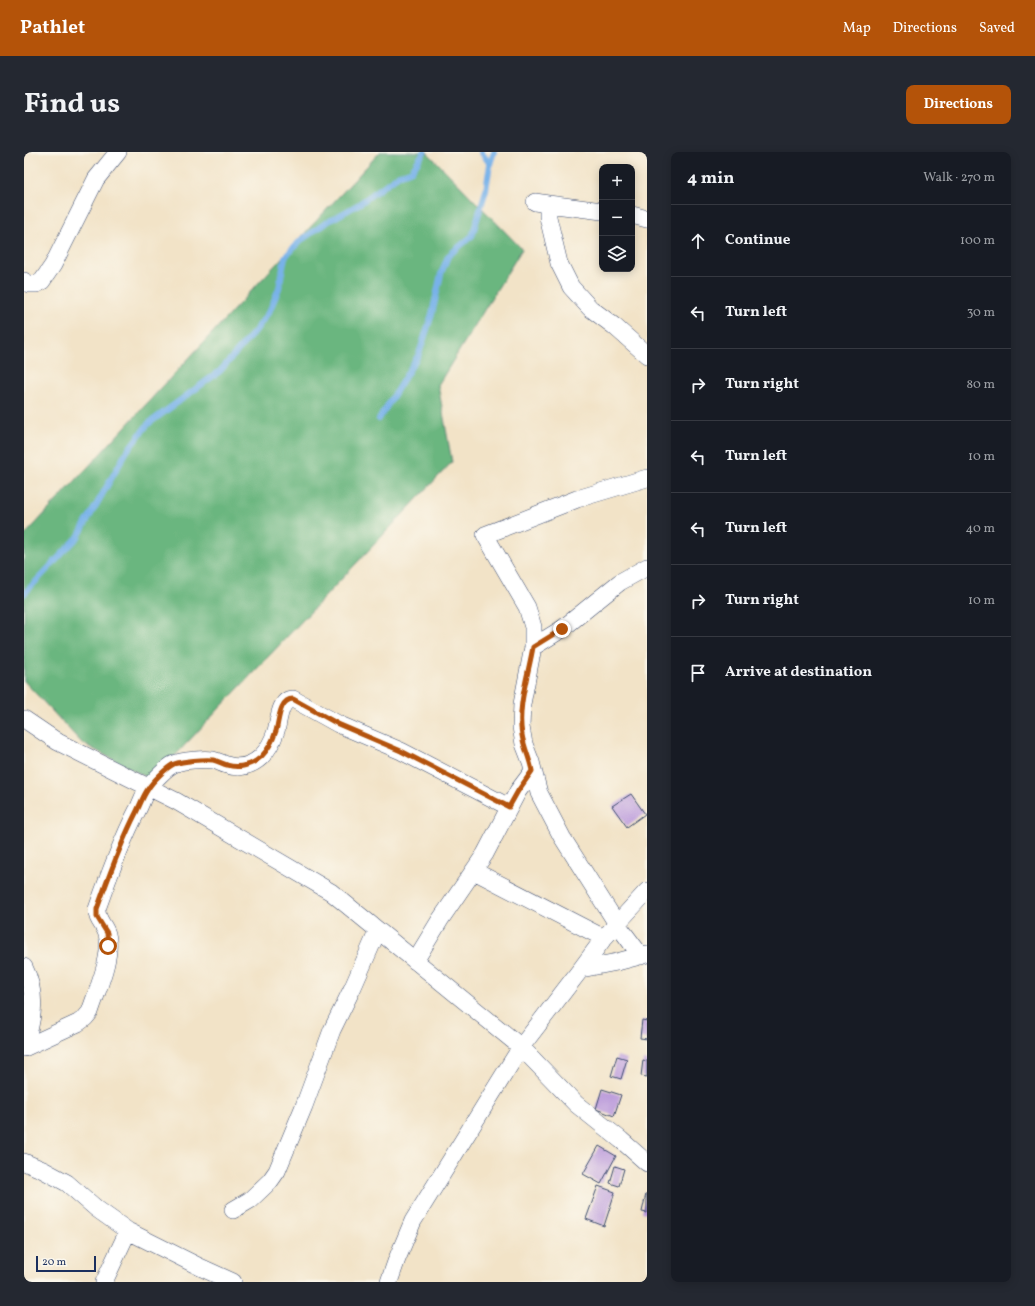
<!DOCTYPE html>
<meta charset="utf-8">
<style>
:root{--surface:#171b24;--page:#242831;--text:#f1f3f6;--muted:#9ea1a6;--line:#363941;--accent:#b45309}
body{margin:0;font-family:Vollkorn,serif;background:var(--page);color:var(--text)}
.controls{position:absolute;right:12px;top:12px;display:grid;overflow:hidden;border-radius:8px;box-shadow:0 2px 10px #0003}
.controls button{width:36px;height:36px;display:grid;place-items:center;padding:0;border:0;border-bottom:1px solid var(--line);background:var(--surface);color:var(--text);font:20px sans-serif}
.scale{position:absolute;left:12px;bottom:10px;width:60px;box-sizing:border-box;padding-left:4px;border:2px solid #1b2f5e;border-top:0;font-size:11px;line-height:14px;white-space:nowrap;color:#1b2f5e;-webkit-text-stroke:3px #fbf7ec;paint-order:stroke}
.stop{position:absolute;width:12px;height:12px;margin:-9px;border:3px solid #b45309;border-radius:50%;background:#fff}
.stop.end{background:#b45309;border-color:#fff;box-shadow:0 1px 4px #0008}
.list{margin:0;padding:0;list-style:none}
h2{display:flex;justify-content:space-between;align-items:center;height:52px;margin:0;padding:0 16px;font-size:17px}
h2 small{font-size:13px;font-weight:400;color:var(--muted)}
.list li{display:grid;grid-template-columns:26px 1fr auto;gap:12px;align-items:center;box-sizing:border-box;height:72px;padding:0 16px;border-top:1px solid var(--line)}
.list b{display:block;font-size:15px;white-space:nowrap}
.list em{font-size:13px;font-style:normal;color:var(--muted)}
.icon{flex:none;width:22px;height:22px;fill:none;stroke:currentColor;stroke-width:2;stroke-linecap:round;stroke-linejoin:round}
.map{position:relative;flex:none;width:623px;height:1130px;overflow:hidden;border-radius:8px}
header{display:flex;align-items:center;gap:24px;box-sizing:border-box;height:56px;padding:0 20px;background:var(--accent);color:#fff}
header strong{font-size:19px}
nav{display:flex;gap:22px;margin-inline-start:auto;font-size:14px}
.intro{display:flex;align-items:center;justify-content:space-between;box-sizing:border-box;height:96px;padding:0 24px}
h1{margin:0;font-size:28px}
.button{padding:10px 18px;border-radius:8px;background:var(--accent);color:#fff;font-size:14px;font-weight:700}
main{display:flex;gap:24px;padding:0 24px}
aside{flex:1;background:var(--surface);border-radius:8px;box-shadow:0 2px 10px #0003}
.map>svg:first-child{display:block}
</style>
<header>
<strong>Pathlet</strong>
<nav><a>Map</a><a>Directions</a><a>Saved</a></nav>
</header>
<div class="intro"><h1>Find us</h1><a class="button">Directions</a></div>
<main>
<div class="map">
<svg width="623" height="1130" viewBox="0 0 623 1130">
<rect width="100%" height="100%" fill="#fbf7ec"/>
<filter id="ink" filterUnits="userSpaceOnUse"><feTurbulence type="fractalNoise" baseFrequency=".025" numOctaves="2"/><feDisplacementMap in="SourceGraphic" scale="8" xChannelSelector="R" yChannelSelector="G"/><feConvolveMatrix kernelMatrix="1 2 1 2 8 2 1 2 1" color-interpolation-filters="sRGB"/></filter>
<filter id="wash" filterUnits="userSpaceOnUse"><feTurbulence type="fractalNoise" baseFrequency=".012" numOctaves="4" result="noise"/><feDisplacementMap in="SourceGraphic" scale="16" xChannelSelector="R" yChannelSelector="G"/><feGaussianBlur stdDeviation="0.9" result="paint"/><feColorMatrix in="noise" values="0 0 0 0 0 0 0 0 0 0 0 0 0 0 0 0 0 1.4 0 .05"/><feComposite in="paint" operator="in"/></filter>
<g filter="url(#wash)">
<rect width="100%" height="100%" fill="#f2e3c7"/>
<path fill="#6bb67f" stroke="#43726e" d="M356,0H403L498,97L414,233L428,310L128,628L58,591L0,529V384Z"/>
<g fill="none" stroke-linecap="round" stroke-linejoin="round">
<path stroke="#78b2e9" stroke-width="6" d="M457,0L466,12
M355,267L395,202L408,162L417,122L424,104L448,84L462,38L466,12L470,0
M0,442L54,385L103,299L124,272L196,219L232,178L246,158L255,136L261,105L276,89L300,72L335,52L375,23L388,18L400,0"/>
</g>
<g id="blocks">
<path fill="#b896da" d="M607,642L621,662L603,675L588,654Z
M618,868L623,869V887L616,886Z
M593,904L603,907L597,927L587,924Z
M619,908L623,909V925L617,924Z
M578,937L597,943L590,964L572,957Z
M575,994L592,1004L577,1032L559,1022Z
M591,1014L600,1017L595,1034L586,1031Z
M574,1034L591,1040L580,1074L562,1067Z
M622,1042H623V1061L618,1060Z"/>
</g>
</g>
<g filter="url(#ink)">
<use href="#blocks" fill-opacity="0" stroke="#3b4a6e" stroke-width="1"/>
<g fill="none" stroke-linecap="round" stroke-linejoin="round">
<defs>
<path id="minor" d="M511,50L524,52V65L535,111L547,135L566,156L590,174L623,203
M524,52L578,59
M608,63L623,67
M0,129L5,132H13L18,129L29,113L72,27L94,0
M509,495L538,477L596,430L623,415
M0,567L34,590L152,649L307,740L497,895L552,952L597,988L623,1011
M450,719L580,786
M617,804L593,772L538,685L515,641L507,610L500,592L497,575L498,552L509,495V475L503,455L461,383L553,347L623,326
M391,809L416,768L461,702L494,639L509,619
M0,815C13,841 10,867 0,894
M557,817L580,786L623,739
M0,896L54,871L61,866L66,860C73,838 89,804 83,782C80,772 72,768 73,757C85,723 97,690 113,659C117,652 119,643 124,637C128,630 143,615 150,612C159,608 180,607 189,608C194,609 199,612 203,613C215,617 227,614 237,605C244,598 249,588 252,579C255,569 255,547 269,547L314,572L377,599L485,655
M0,1010L19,1018L43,1031L73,1057L104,1079L176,1115L209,1130
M209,1058L226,1048L246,1029L253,1019L280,954L308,878L329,835L354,778
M80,1130L104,1079
M365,1130L373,1107L389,1069L497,895L557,817L593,810L623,802"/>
</defs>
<use href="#minor" stroke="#3b4a6e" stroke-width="18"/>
<use href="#minor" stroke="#fff" stroke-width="17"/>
</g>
</g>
<g fill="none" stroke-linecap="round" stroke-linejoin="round" filter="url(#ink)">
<path stroke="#b45309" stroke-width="5" d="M84,794L83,781L73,765V757C85,724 96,692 112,661C116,653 119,644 124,637C128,630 143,615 150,612C159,609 180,607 189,608C194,609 199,612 203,613C215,617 228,613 237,605C244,598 249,588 252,579C255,569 255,547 269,547L314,572L377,599L485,655L494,639L508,619C506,607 500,596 498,583C493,555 504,524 509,495L538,477"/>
</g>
</svg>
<div class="controls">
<button>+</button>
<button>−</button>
<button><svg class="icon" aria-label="layers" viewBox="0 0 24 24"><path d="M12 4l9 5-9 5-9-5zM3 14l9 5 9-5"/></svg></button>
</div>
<div class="scale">20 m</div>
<div class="stop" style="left:84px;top:794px"></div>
<div class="stop end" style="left:538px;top:477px"></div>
</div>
<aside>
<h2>4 min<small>Walk · 270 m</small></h2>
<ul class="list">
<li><svg class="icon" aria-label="ahead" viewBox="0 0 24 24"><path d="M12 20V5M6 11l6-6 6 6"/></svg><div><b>Continue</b></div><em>100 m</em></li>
<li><svg class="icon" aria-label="left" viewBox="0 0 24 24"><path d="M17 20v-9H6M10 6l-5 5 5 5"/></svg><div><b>Turn left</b></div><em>30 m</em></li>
<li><svg class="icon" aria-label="right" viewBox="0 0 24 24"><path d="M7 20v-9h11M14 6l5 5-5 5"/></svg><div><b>Turn right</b></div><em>80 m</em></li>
<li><svg class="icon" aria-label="left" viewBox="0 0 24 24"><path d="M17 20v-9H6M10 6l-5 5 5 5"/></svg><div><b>Turn left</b></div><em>10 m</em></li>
<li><svg class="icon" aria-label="left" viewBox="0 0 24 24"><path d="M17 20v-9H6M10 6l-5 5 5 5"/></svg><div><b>Turn left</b></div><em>40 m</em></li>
<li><svg class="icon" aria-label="right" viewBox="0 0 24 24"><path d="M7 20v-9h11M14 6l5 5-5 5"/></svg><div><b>Turn right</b></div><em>10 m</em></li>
<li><svg class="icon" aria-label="arrive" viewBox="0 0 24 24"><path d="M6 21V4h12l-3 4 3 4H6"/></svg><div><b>Arrive at destination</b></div></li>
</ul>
</aside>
</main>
